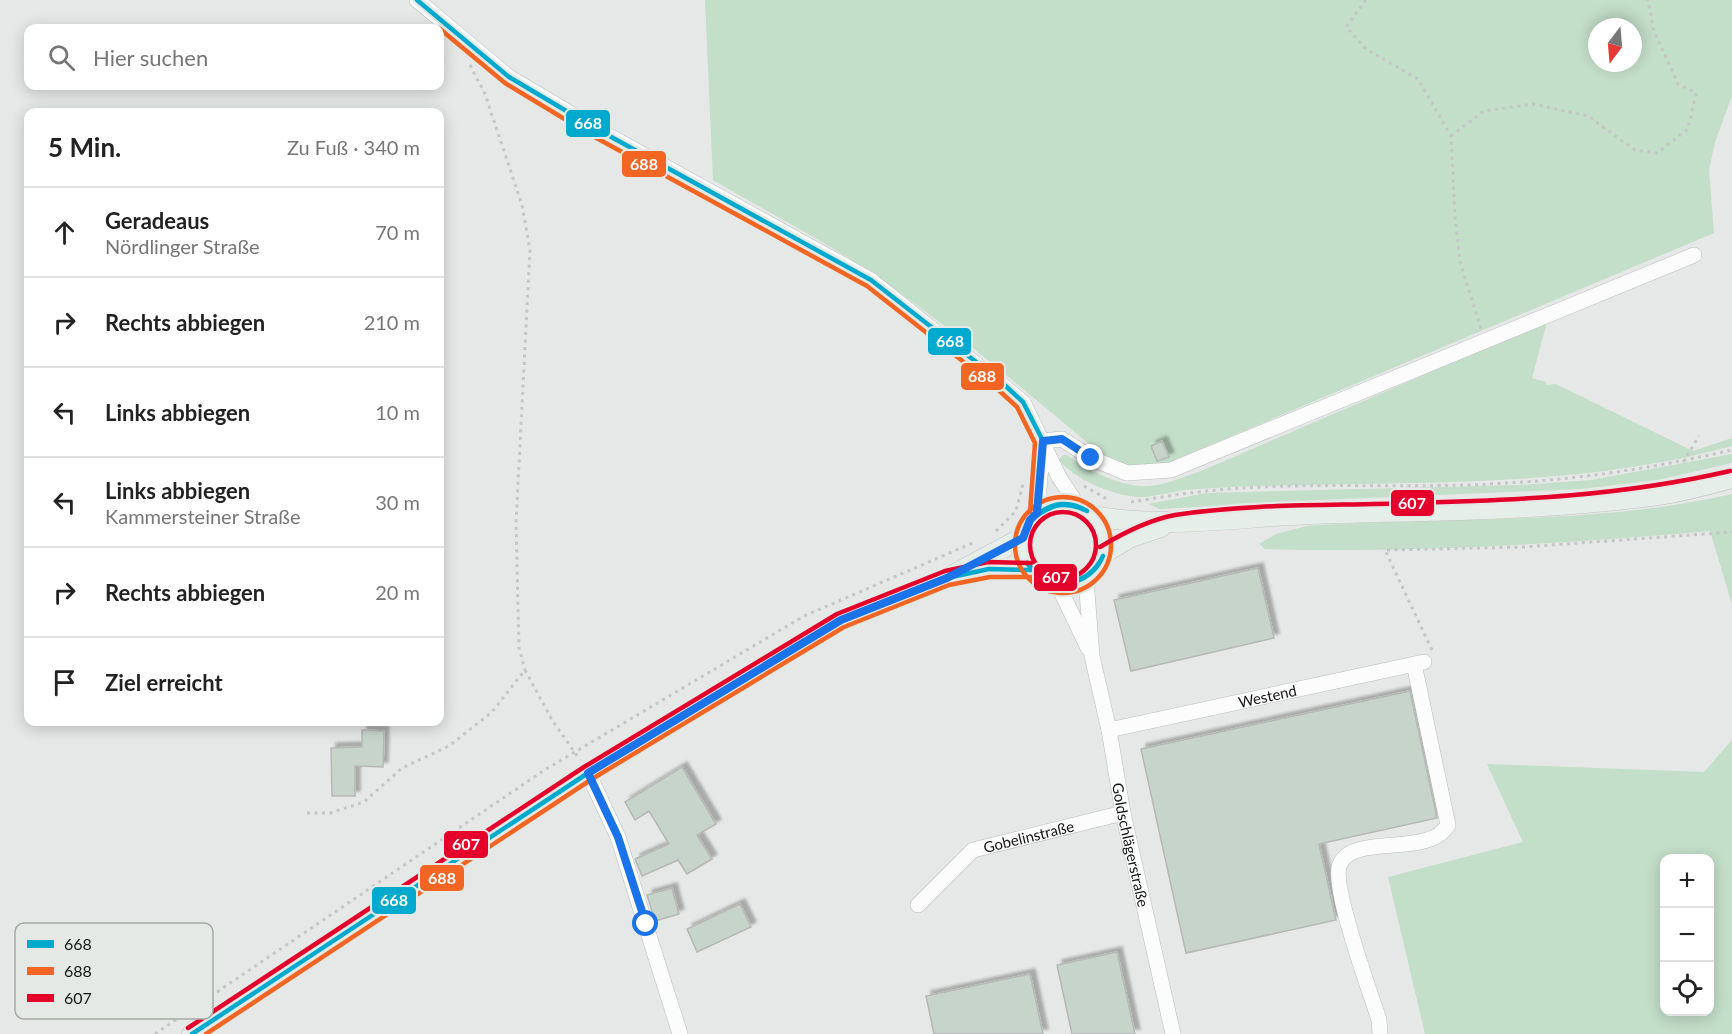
<!DOCTYPE html>
<html lang="de">
<meta charset="utf-8">
<style>
:root{--surface:#fff;--page:#f2f2f2;--text:#222;--muted:#767676;--line:#e0e0e0}
body{margin:0;font-family:Lato,sans-serif;background:var(--page);color:var(--text)}
.controls{position:absolute;right:18px;bottom:18px;display:grid;overflow:hidden;border-radius:12px;box-shadow:0 3px 15px #0003}
.controls button{width:54px;height:54px;display:grid;place-items:center;padding:0;border:0;border-bottom:2px solid var(--line);background:var(--surface);color:var(--text);font:30px sans-serif}
.compass{position:absolute;left:1588px;top:18px;width:54px;height:54px;border-radius:50%;background:var(--surface);box-shadow:0 3px 15px #0003;rotate:196deg}
.stop{position:absolute;width:18px;height:18px;margin:-14px;border:4px solid #1a73e8;border-radius:50%;background:#fff}
.stop.end{background:#1a73e8;border-color:#fff;box-shadow:0 2px 6px #0008}
.list{margin:0;padding:0;list-style:none}
h2{display:flex;justify-content:space-between;align-items:center;height:78px;margin:0;padding:0 24px;font-size:26px}
h2 small{font-size:20px;font-weight:400;color:var(--muted)}
.list li{display:grid;grid-template-columns:39px 1fr auto;gap:18px;align-items:center;box-sizing:border-box;height:90px;padding:0 24px;border-top:2px solid var(--line)}
.list b{display:block;font-size:22px;white-space:nowrap}
.list p{margin:0;font-size:20px;white-space:nowrap;color:var(--muted)}
.list em{font-size:20px;font-style:normal;color:var(--muted)}
.icon{flex:none;width:33px;height:33px;fill:none;stroke:currentColor;stroke-width:2;stroke-linecap:round;stroke-linejoin:round}
.map{position:relative;flex:none;width:1732px;height:1034px;overflow:hidden}
.search{position:absolute;background:var(--surface);box-shadow:0 3px 15px #0003;left:24px;top:24px;width:420px;height:66px;display:flex;align-items:center;gap:15px;box-sizing:border-box;padding:0 21px;border-radius:12px;color:var(--muted);font-size:22px}
.panel{position:absolute;background:var(--surface);box-shadow:0 3px 15px #0003;left:24px;top:108px;width:420px;height:618px;border-radius:12px}
.map>svg:first-child{display:block}
</style>
<div class="map">
<svg width="1732" height="1034" viewBox="0 0 1732 1034">
<defs>
<filter id="shadow"><feDropShadow dx="5" dy="-5" stdDeviation="1.5" flood-color="#0004"/></filter>
</defs>
<rect width="100%" height="100%" fill="#e5e8e6"/>
<path fill="#c3dec9" fill-rule="evenodd" d="M705,0H1732V96L1715,142L1709,170L1714,233L1165,464C1139,467 1113,472 1095,449C1015,382 936,314 847,257C804,230 757,206 713,180ZM1597,27H1633V63H1597Z
M1547,322L1532,378L1546,382V385L1556,384L1693,451L1732,438V446C1576,489 1414,481 1253,486C1231,487 1208,488 1185,490C1170,492 1151,498 1136,497C1110,494 1076,480 1059,460L1063,455H1067C1088,471 1123,488 1150,486C1166,485 1185,476 1201,471Z
M1732,454V463L1657,480L1581,489L1318,500L1160,509L1148,504L1206,493L1519,485L1591,480Z
M1732,494V604L1710,531C1562,544 1413,553 1265,549L1259,544L1276,534L1307,526C1448,516 1594,526 1732,494Z
M1732,740V1034H1425L1388,877L1523,842L1487,764L1704,772ZM1664,858H1710V1012H1664Z"/>
<path fill="#c6d4ca" stroke="#b6b8b7" stroke-width="1.5" filter="url(#shadow)" d="M1162,441L1169,457L1157,461L1151,446Z
M1258,568L1274,638L1131,671L1114,600Z
M1410,691L1437,818L1319,844L1336,920L1186,953L1141,749Z
M362,730L384,731L383,767L355,766V796H332L331,748L362,747Z
M682,767L716,824L697,835L712,859L687,874L678,860L642,876L635,859L669,844L649,811L635,820L625,802Z
M672,888L679,914L655,921L647,895Z
M740,904L751,927L697,952L687,929Z
M1117,952L1135,1034H1072L1057,965Z
M1030,974L1043,1034H934L926,996Z"/>
<g fill="none" stroke-linecap="round" stroke-linejoin="round">
<defs>
<g id="minor">
<path d="M417,0L509,77L595,128L871,280L1023,402L1059,477L1078,506"/>
<path d="M1043,441L1062,439L1091,458L1127,473L1171,470L1694,255"/>
<path d="M1037,513L1043,441"/>
<path id="s1" d="M1086,579L1092,656L1109,730L1123,813L1173,1034"/>
<path d="M1058,585L1088,648"/>
<path id="s2" d="M1109,730L1424,662"/>
<path d="M588,773L618,837L680,1034"/>
<path id="s3" d="M918,905L973,850L1123,813"/>
<path d="M1380,1034L1379,1020C1371,994 1330,884 1340,864C1354,833 1429,858 1448,825L1414,664"/>
</g>
<path id="major" d="M1022 545a41 41 0 1 1 82 0a41 41 0 1 1-82 0Z
M1093,516C1165,529 1238,517 1311,514C1429,510 1548,511 1665,494C1688,490 1710,484 1732,478
M1104,553L1131,537L1161,527
M973,572L989,569L1031,570
M192,1034L588,773L841,620L947,578L1022,538"/>
</defs>
<use href="#minor" stroke="#bbbebc" stroke-width="16"/>
<use href="#major" stroke="#c2c4c3" stroke-width="21"/>
<path stroke="#c5c6c6" stroke-width="3" stroke-dasharray="3 4.5" stroke-linecap="butt" d="M1366,0L1346,27L1366,49L1418,79L1451,136L1455,216L1460,262L1481,329
M470,65L485,94L522,205L530,250L516,523L519,648L525,670
M1451,136L1484,111L1533,104L1588,116L1635,150L1657,153L1688,129L1696,93L1678,84L1654,31L1648,0
M1683,462L1699,436
M1084,486L1107,499
M1131,502C1153,499 1176,494 1198,492C1299,480 1406,490 1507,483C1584,479 1658,467 1732,450
M996,531L1016,511L1023,484
M1432,650L1385,550L1524,547L1732,532
M307,813H330L364,802L402,768L449,746L492,712L525,670L552,720L580,760
M155,1034L543,771L804,616L975,542"/>
<use href="#minor" stroke="#fbfcfb" stroke-width="15"/>
<use href="#major" stroke="#e6eee9" stroke-width="20"/>
<defs>
<path id="bus-1" d="M417,0L509,77L595,128L871,280L998,379L1023,402L1043,441L1037,513
M1038,515C1052,501 1071,501 1087,511
M1038,515C1054,503 1069,502 1087,511
M1027,563C1039,577 1048,583 1066,584
M1027,563C1038,578 1047,583 1066,584
M1066,584C1084,581 1096,573 1103,556
M1066,584C1083,579 1095,573 1103,556
M192,1034L588,773L841,620L947,578L989,569L1031,570"/>
<path id="bus-2" d="M440,29L505,83L591,135L867,286L993,385L1017,407L1035,443L1030,512
M1015 545a48 48 0 1 1 96 0a48 48 0 1 1-96 0Z
M206,1034L592,779L844,627L949,585L990,577H1031"/>
<path id="bus-3" d="M1030 545a33 33 0 1 1 66 0a33 33 0 1 1-66 0Z
M1100,547C1123,533 1148,520 1175,515C1252,503 1333,506 1411,503C1522,500 1621,496 1730,471
M188,1028L584,767L837,614L945,571L988,562L1031,563"/>
</defs>
<use href="#bus-1" stroke="#e4e9e5" stroke-width="9"/>
<use href="#bus-2" stroke="#e4e9e5" stroke-width="9"/>
<use href="#bus-3" stroke="#e4e9e5" stroke-width="9"/>
<use href="#bus-1" stroke="#00a9ce" stroke-width="4.5"/>
<use href="#bus-2" stroke="#f26522" stroke-width="4.5"/>
<use href="#bus-3" stroke="#e4002b" stroke-width="4.5"/>
</g>
<g fill="none" stroke-linecap="round" stroke-linejoin="round">
<path stroke="#1a73e8" stroke-width="8" d="M646,924L618,837L588,773L841,620L947,578L1023,538L1030,520L1037,513L1043,441L1062,439L1091,458"/>
</g>
<g text-anchor="middle" dominant-baseline="central" stroke-width="5" stroke-linejoin="round" paint-order="stroke">
<g font-size="15" fill="#151615" stroke="#e4e9e5">
<text stroke="none"><textPath href="#s2" startOffset="162">Westend</textPath></text>
<text stroke="none"><textPath href="#s3" startOffset="135">Gobelinstraße</textPath></text>
<text stroke="none"><textPath href="#s1" startOffset="270">Goldschlägerstraße</textPath></text>
</g>
</g>
<rect x="15" y="923" width="198" height="96" rx="9" fill="#e4e9e5" stroke="#a6aaa7" stroke-width="1.5"/>
<rect x="27" y="940" width="27" height="8" fill="#00a9ce"/>
<rect x="27" y="967" width="27" height="8" fill="#f26522"/>
<rect x="27" y="994" width="27" height="8" fill="#e4002b"/>
<g font-size="16" fill="#151615">
<text x="64" y="950">668</text>
<text x="64" y="977">688</text>
<text x="64" y="1004">607</text>
</g>
<g stroke="#e4e9e5" stroke-width="2">
<rect x="565" y="109" width="46" height="29" rx="6" fill="#00a9ce"/>
<rect x="621" y="150" width="46" height="28" rx="6" fill="#f26522"/>
<rect x="927" y="327" width="45" height="29" rx="6" fill="#00a9ce"/>
<rect x="960" y="362" width="45" height="29" rx="6" fill="#f26522"/>
<rect x="1390" y="489" width="45" height="28" rx="6" fill="#e4002b"/>
<rect x="1033" y="563" width="45" height="29" rx="6" fill="#e4002b"/>
<rect x="443" y="830" width="46" height="29" rx="6" fill="#e4002b"/>
<rect x="419" y="864" width="46" height="28" rx="6" fill="#f26522"/>
<rect x="371" y="886" width="46" height="29" rx="6" fill="#00a9ce"/>
</g>
<g font-size="16" text-anchor="middle" font-weight="bold" fill="#fff">
<text x="588" y="129">668</text>
<text x="644" y="170">688</text>
<text x="950" y="347">668</text>
<text x="982" y="382">688</text>
<text x="1412" y="509">607</text>
<text x="1056" y="583">607</text>
<text x="466" y="850">607</text>
<text x="442" y="884">688</text>
<text x="394" y="906">668</text>
</g>
</svg>
<div class="controls">
<button>+</button>
<button>−</button>
<button><svg class="icon" aria-label="locate" viewBox="0 0 24 24"><circle cx="12" cy="12" r="6"/><path d="M12 2v4M12 18v4M2 12h4M18 12h4"/></svg></button>
</div>
<svg class="compass" viewBox="-18 -18 36 36"><path d="M0-13l5 13h-10z" fill="#e53935"/><path d="M0 13l5-13h-10z" fill="#767676"/></svg>
<div class="stop" style="left:646px;top:924px"></div>
<div class="stop end" style="left:1091px;top:458px"></div>
<div class="search"><svg class="icon" aria-label="search" viewBox="0 0 24 24"><circle cx="10" cy="10" r="6"/><path d="M15 15l6 6"/></svg>Hier suchen</div>
<section class="panel">
<h2>5 Min.<small>Zu Fuß · 340 m</small></h2>
<ul class="list">
<li><svg class="icon" aria-label="ahead" viewBox="0 0 24 24"><path d="M12 20V5M6 11l6-6 6 6"/></svg><div><b>Geradeaus</b><p>Nördlinger Straße</p></div><em>70 m</em></li>
<li><svg class="icon" aria-label="right" viewBox="0 0 24 24"><path d="M7 20v-9h11M14 6l5 5-5 5"/></svg><div><b>Rechts abbiegen</b></div><em>210 m</em></li>
<li><svg class="icon" aria-label="left" viewBox="0 0 24 24"><path d="M17 20v-9H6M10 6l-5 5 5 5"/></svg><div><b>Links abbiegen</b></div><em>10 m</em></li>
<li><svg class="icon" aria-label="left" viewBox="0 0 24 24"><path d="M17 20v-9H6M10 6l-5 5 5 5"/></svg><div><b>Links abbiegen</b><p>Kammersteiner Straße</p></div><em>30 m</em></li>
<li><svg class="icon" aria-label="right" viewBox="0 0 24 24"><path d="M7 20v-9h11M14 6l5 5-5 5"/></svg><div><b>Rechts abbiegen</b></div><em>20 m</em></li>
<li><svg class="icon" aria-label="arrive" viewBox="0 0 24 24"><path d="M6 21V4h12l-3 4 3 4H6"/></svg><div><b>Ziel erreicht</b></div></li>
</ul>
</section>
</div>
